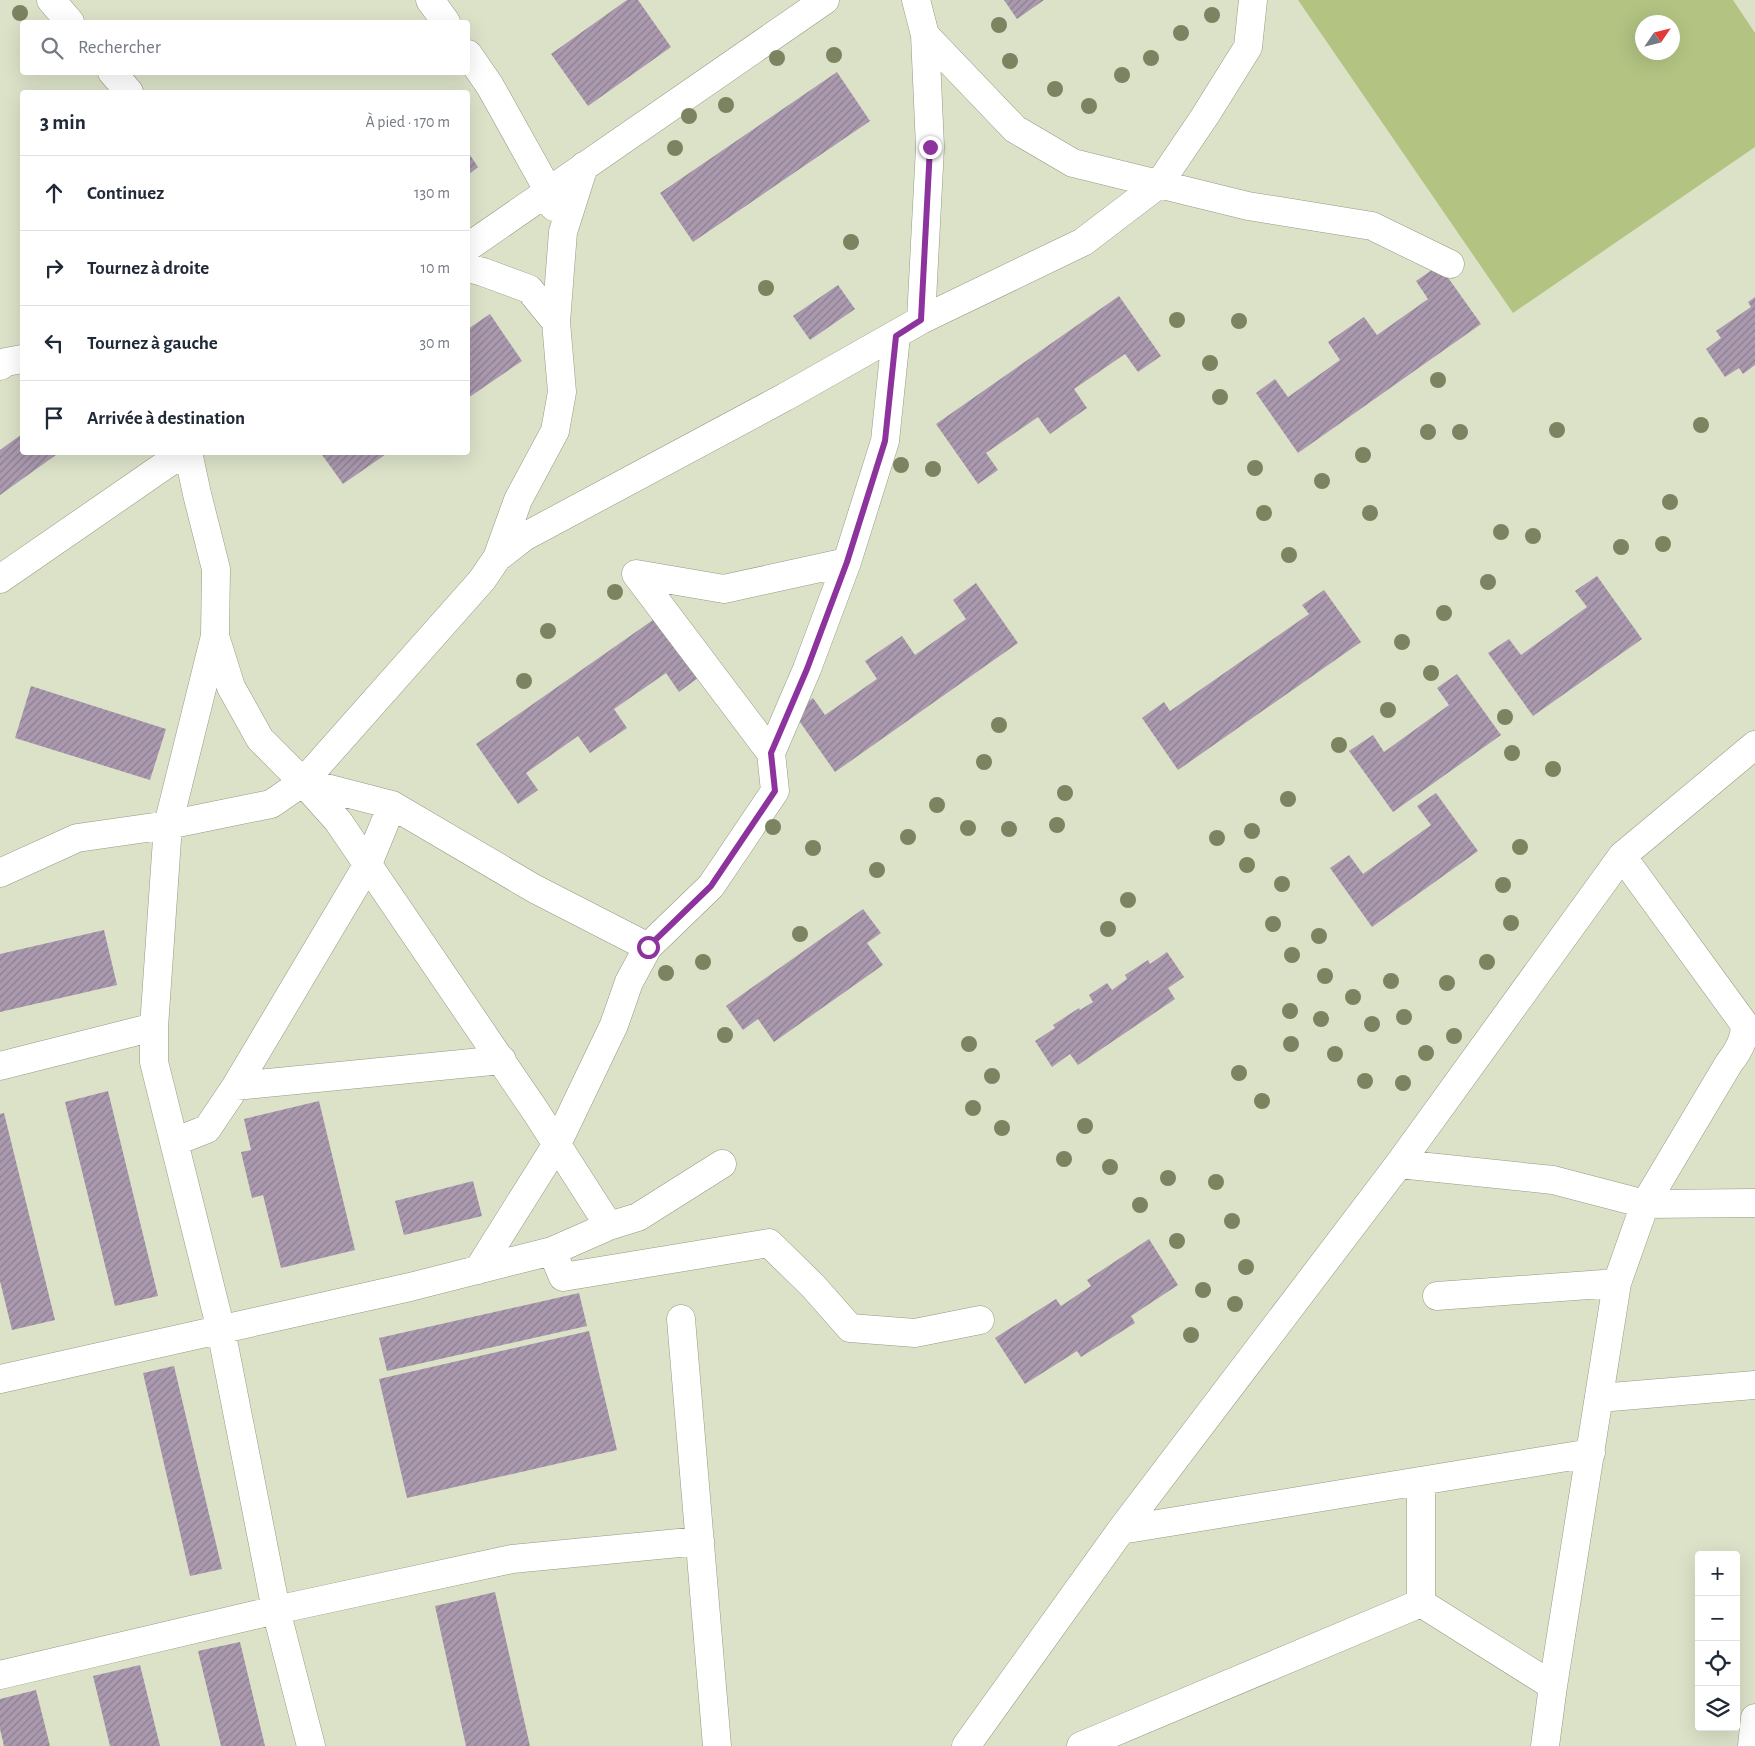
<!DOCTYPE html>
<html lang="fr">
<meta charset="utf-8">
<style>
:root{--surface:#fff;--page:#f6f6f7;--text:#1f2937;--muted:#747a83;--line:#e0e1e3}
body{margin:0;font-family:"Alegreya Sans",sans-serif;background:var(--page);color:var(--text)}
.controls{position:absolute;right:15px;bottom:15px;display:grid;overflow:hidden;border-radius:5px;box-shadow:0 5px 20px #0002}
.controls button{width:45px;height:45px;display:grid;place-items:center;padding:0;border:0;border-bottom:1px solid var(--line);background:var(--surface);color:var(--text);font:25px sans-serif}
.compass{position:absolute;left:1635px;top:15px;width:45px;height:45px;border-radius:50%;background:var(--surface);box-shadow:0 5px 20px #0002;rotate:55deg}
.stop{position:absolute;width:15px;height:15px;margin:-11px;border:4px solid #8d339e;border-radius:50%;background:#fff}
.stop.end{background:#8d339e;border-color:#fff;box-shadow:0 1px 5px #0008}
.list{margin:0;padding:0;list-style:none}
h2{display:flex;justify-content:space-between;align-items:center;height:65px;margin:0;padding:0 20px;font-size:21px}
h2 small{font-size:16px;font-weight:400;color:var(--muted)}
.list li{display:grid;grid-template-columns:32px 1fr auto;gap:15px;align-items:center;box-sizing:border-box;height:75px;padding:0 20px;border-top:1px solid var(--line)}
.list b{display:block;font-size:19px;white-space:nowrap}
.list em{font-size:16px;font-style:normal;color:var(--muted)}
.icon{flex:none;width:28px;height:28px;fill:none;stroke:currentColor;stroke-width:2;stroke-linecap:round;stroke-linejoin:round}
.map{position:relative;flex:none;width:1755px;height:1746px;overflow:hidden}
.search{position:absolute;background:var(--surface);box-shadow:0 5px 20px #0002;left:20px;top:20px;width:450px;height:55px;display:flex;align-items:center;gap:12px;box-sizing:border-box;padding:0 18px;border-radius:5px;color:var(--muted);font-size:19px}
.panel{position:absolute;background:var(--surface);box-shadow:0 5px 20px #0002;left:20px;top:90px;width:450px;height:365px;border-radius:5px}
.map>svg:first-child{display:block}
</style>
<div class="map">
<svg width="1755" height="1746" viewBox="0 0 1755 1746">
<defs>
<pattern id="building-hatch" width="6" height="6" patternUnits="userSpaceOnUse" patternTransform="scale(1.25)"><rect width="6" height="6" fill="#ab9aaf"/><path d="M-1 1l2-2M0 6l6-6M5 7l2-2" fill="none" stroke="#8b7e8e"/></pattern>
</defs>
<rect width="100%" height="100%" fill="#dbe2c8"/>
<path fill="#b2c382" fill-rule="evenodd" d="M1298,0H1733L1755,33V147L1513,313ZM1642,22H1672V52H1642Z"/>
<path fill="url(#building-hatch)" d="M627,0H638L671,47L588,106L551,54Z
M1004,0H1044L1017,19Z
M837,72L870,121L693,242L660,193Z
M468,152L478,167L468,175Z
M1439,265L1481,324L1298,453L1256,393L1275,379L1288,397L1340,360L1328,342L1364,317L1377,335L1428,299L1416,281Z
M838,285L855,309L810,340L793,316Z
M1119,296L1161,356L1138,372L1125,354L1074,389L1087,408L1050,434L1038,417L986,453L998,470L978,484L936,424Z
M1755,297V365L1743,374L1739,368L1725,377L1706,349L1721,338L1716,331L1751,307L1748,302Z
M490,314L522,361L468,398V329Z
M22,434V452H60L0,495V450Z
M320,452H389L343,484Z
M1597,576L1642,639L1533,716L1488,653L1509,639L1521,655L1587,607L1575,591Z
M976,583L1018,643L835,772L793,712L813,698L825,715L877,679L865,661L902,636L915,655L966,619L953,600Z
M1324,590L1361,642L1178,770L1142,718L1164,702L1170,711L1309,614L1302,605Z
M660,615L702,675L679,692L666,673L614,709L627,728L590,753L578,736L526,773L538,790L518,804L476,744Z
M1457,674L1501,735L1393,812L1349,751L1373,735L1384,752L1449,705L1437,688Z
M31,686L166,729L150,780L15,738Z
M1436,793L1478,851L1372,927L1330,868L1349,855L1363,874L1431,825L1417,806Z
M863,909L881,933L867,943L883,965L774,1042L758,1019L743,1030L726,1006Z
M104,930L117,985L0,1012V954Z
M1167,952L1184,977L1168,988L1175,999L1078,1065L1070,1054L1052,1067L1035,1041L1055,1028L1053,1025L1079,1008L1080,1010L1093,1002L1089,995L1107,983L1112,990L1127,979L1125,975L1148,960L1150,964Z
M108,1091L158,1296L115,1306L65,1102Z
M319,1101L355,1250L281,1268L263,1195L252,1198L241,1152L251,1150L244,1119Z
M4,1113L55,1320L12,1330L0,1281V1114Z
M473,1181L482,1216L404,1235L395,1201Z
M1149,1239L1178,1285L1131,1316L1135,1323L1081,1357L1077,1351L1025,1384L995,1338L1056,1299L1061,1306L1091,1286L1087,1280Z
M579,1293L587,1326L387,1371L379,1338Z
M589,1331L617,1450L407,1498L379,1379Z
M174,1366L222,1569L190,1576L143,1373Z
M495,1592L530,1746H466L435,1606Z
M240,1642L265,1746H221L198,1651Z
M140,1665L160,1746H110L93,1676Z
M36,1690L50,1746H4L0,1729V1699Z"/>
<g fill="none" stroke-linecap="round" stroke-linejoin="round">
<defs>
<path id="minor" d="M51,0L70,22
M430,0L446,22
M916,0L925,35L930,147L921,320
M925,35L1015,129L1073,163L1248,206L1372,226L1450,264
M468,54L490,86L548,190L554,207
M112,72L129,92
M468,247L825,0
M468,268L483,272L529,289L556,322
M0,366L6,362L22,359
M188,452L197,494L216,569L215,636L231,687L260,739L303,782L338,821L536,1112L609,1226
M497,558L524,537L785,397L921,320L1083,242L1159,184L1205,116L1248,47L1253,0
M0,579L184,452
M215,636L168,825L154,1027V1062L221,1330L276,1610L311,1746
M771,753L636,574L724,589L847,562
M303,782L392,805L535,889L648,947
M0,873L77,838L168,825L271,804L303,782L482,580L497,558L518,500L555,431L562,392L556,322L563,232L584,166
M0,1066L154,1027
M236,1086L502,1060
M174,1142L207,1129L236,1086L368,864L392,805
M1399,1164L1553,1180L1645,1204L1755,1203
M552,1251L563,1277L769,1243L813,1286L850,1328L915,1333L980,1320
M478,1270L557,1144L614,1025L629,982L648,947L711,886L775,791L771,753L807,669L847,562L885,441L896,336
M1437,1296L1617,1283
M681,1319L717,1746
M0,1379L410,1287L552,1251L609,1226L638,1217L722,1164
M1599,1398L1755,1385
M1421,1481V1603
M1121,1530L1591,1453
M1421,1603L1553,1686
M0,1675L276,1610L512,1559L700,1541
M966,1746L1121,1530L1399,1164L1622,856L1755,745
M1081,1746L1421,1603
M1545,1746L1553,1686L1617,1283L1645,1204L1729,1063C1738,1052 1745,1040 1745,1025L1622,856
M1752,1746L1755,1718"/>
</defs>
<use href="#minor" stroke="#949a82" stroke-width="29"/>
<use href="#minor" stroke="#fff" stroke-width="28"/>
</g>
<g fill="#7b8360">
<circle cx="20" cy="13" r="8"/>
<circle cx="1212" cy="15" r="8"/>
<circle cx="999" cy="25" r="8"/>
<circle cx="1181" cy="33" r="8"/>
<circle cx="834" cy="55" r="8"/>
<circle cx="777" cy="58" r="8"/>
<circle cx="1151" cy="58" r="8"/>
<circle cx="1010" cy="61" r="8"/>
<circle cx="1122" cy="75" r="8"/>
<circle cx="1055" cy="89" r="8"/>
<circle cx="726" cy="105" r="8"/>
<circle cx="1089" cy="106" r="8"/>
<circle cx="689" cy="116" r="8"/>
<circle cx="675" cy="148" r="8"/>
<circle cx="851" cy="242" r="8"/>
<circle cx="766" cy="288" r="8"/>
<circle cx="1177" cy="320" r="8"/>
<circle cx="1239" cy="321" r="8"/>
<circle cx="1210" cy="363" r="8"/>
<circle cx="1438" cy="380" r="8"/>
<circle cx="1220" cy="397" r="8"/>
<circle cx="1701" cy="425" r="8"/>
<circle cx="1557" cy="430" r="8"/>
<circle cx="1428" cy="432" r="8"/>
<circle cx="1460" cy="432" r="8"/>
<circle cx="1363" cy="455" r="8"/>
<circle cx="901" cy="465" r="8"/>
<circle cx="1255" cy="468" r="8"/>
<circle cx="933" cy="469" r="8"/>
<circle cx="1322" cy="481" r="8"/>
<circle cx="1670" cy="502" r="8"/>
<circle cx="1264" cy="513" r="8"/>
<circle cx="1370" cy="513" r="8"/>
<circle cx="1501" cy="532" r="8"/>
<circle cx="1533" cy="536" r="8"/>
<circle cx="1663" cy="544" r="8"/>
<circle cx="1621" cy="547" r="8"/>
<circle cx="1289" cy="555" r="8"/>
<circle cx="1488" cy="582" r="8"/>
<circle cx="615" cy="592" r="8"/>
<circle cx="1444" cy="613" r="8"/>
<circle cx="548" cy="631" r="8"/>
<circle cx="1402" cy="642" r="8"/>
<circle cx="1431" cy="673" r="8"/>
<circle cx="524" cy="681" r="8"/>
<circle cx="1388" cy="710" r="8"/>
<circle cx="1505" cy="717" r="8"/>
<circle cx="999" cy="725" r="8"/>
<circle cx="1339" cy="745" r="8"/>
<circle cx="1512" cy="753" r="8"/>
<circle cx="984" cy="762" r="8"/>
<circle cx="1553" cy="769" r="8"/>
<circle cx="1065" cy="793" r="8"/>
<circle cx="1288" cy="799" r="8"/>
<circle cx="937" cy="805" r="8"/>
<circle cx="1057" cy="825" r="8"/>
<circle cx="773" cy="827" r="8"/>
<circle cx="968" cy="828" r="8"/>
<circle cx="1009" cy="829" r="8"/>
<circle cx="1252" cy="831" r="8"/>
<circle cx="908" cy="837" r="8"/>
<circle cx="1217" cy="838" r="8"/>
<circle cx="1520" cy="847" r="8"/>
<circle cx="813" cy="848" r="8"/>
<circle cx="1247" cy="865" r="8"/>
<circle cx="877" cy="870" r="8"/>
<circle cx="1282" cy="884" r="8"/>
<circle cx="1503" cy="885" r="8"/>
<circle cx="1128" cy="900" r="8"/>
<circle cx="1511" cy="923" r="8"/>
<circle cx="1273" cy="924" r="8"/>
<circle cx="1108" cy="929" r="8"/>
<circle cx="800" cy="934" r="8"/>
<circle cx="1319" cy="936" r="8"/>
<circle cx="1292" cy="955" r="8"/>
<circle cx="703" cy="962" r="8"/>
<circle cx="1487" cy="962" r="8"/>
<circle cx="666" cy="973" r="8"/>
<circle cx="1325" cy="976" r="8"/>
<circle cx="1391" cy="981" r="8"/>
<circle cx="1447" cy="983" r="8"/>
<circle cx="1353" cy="997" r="8"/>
<circle cx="1290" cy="1011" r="8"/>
<circle cx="1404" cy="1017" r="8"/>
<circle cx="1321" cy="1019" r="8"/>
<circle cx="1372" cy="1024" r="8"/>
<circle cx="725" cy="1035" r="8"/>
<circle cx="1454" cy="1036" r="8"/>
<circle cx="969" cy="1044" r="8"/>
<circle cx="1291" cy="1044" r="8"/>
<circle cx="1426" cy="1053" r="8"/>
<circle cx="1335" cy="1054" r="8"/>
<circle cx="1239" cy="1073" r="8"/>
<circle cx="992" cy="1076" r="8"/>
<circle cx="1365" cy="1081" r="8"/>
<circle cx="1403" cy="1083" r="8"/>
<circle cx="1262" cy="1101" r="8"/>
<circle cx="973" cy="1108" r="8"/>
<circle cx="1085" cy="1126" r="8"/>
<circle cx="1002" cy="1128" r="8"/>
<circle cx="1064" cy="1159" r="8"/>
<circle cx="1110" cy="1167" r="8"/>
<circle cx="1168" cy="1178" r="8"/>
<circle cx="1216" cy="1182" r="8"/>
<circle cx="1140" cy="1205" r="8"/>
<circle cx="1232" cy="1221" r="8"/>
<circle cx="1177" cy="1241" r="8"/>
<circle cx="1246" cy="1267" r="8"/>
<circle cx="1203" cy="1290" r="8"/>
<circle cx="1235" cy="1304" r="8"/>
<circle cx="1191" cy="1335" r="8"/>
</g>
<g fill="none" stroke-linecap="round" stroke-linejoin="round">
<path stroke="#8d339e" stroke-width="6" d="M648,947L711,886L775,791L771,753L807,669L847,562L885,441L896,336L921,320L930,147"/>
</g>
</svg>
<div class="controls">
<button>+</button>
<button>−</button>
<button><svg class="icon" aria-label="locate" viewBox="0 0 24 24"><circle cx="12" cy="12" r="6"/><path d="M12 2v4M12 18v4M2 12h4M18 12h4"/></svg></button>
<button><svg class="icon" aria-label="layers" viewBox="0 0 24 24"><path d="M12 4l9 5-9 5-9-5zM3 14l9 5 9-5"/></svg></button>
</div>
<svg class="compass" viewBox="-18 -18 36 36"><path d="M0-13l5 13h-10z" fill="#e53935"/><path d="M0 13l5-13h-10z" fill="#747a83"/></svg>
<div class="stop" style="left:648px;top:947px"></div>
<div class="stop end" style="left:930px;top:147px"></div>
<div class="search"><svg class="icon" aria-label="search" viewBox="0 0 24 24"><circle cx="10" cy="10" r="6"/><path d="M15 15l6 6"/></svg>Rechercher</div>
<section class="panel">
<h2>3 min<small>À pied · 170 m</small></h2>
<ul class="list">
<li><svg class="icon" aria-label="ahead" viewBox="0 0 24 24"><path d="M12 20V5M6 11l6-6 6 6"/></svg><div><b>Continuez</b></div><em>130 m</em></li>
<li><svg class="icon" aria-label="right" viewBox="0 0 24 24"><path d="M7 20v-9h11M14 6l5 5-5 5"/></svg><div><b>Tournez à droite</b></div><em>10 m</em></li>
<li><svg class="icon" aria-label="left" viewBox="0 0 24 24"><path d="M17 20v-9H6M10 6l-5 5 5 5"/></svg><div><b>Tournez à gauche</b></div><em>30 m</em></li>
<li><svg class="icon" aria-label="arrive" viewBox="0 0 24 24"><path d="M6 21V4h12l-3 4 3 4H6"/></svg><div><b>Arrivée à destination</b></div></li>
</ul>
</section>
</div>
